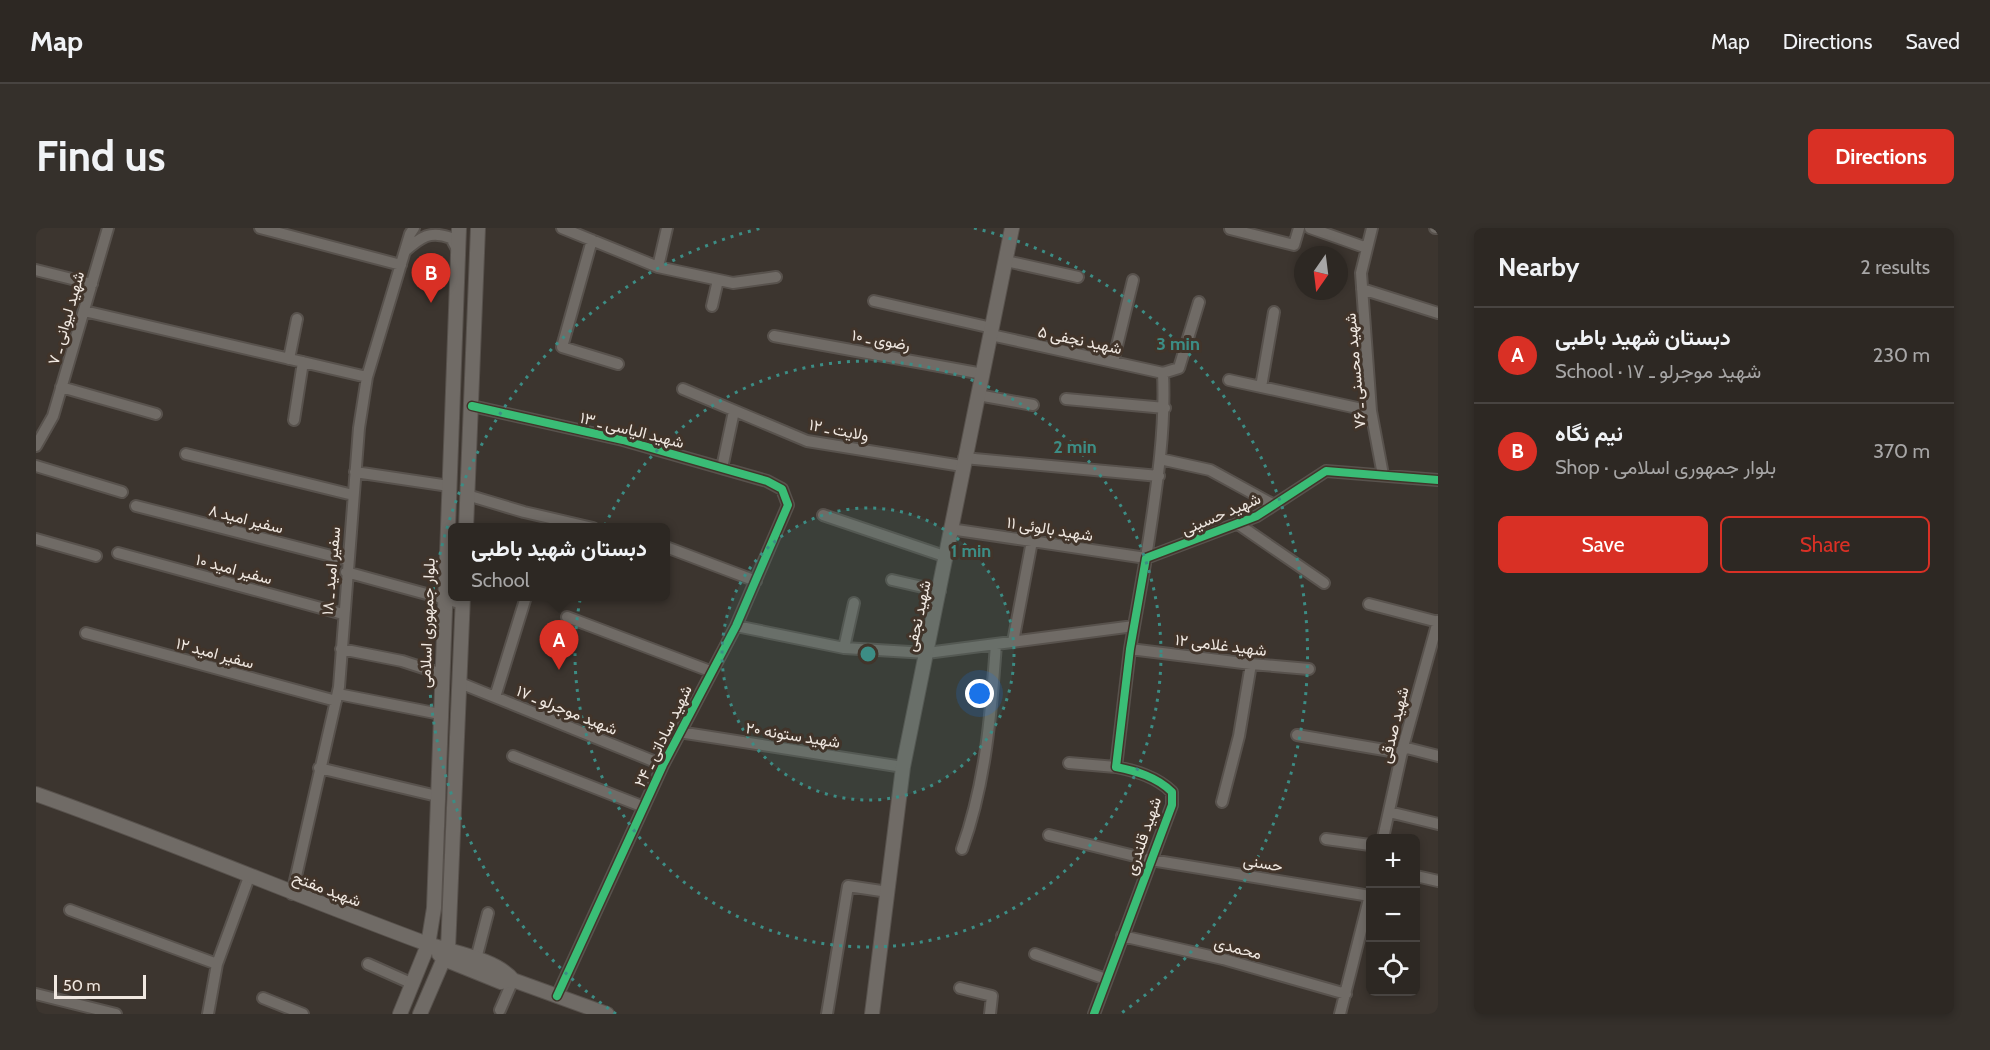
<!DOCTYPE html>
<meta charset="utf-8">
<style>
:root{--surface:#2d2823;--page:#35302b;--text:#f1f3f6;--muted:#a7a6a6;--line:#484441;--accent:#d93025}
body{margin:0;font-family:Cabin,Vazirmatn,sans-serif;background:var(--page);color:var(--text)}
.controls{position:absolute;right:18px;bottom:18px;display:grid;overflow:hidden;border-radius:9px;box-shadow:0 3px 9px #0003}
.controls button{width:54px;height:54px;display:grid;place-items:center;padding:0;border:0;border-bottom:2px solid var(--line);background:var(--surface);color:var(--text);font:30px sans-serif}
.compass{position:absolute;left:1258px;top:18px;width:54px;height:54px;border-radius:50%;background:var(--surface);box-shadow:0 3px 9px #0003;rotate:194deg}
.scale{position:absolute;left:18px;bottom:15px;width:92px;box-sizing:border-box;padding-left:6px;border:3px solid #f0e8e1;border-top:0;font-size:16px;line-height:21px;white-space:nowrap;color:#f0e8e1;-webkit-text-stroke:4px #41342a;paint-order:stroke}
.you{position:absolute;left:944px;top:466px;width:21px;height:21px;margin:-15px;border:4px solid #fff;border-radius:50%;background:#1a73e8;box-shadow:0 0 0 9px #1a73e833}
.badge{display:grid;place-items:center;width:39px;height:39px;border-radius:50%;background:var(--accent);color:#fff;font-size:20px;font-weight:700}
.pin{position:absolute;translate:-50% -50px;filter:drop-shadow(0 2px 3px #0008)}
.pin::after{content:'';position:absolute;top:32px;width:21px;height:18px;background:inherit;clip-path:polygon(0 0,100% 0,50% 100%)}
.popup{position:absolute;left:412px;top:295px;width:222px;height:78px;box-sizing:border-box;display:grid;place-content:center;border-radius:9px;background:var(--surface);filter:drop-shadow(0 2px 4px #0005);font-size:20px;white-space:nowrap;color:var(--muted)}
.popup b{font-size:22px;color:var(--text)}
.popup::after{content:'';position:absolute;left:50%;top:100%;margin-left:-12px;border:12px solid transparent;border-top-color:var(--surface)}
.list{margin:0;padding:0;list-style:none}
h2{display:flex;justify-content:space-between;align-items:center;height:78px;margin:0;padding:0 24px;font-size:26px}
h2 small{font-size:20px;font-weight:400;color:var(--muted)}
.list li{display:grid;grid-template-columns:39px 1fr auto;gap:18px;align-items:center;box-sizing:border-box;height:96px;padding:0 24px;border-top:2px solid var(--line)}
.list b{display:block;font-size:22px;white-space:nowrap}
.list p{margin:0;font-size:20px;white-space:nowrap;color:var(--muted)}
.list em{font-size:20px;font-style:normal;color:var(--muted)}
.actions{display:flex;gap:12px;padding:18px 24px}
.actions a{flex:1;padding:14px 0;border:2px solid var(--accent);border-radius:9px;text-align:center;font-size:21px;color:var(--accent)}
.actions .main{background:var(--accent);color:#fff}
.icon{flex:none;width:33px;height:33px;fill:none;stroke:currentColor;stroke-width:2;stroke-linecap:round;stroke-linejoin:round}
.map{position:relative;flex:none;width:1402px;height:786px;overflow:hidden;border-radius:9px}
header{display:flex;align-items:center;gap:36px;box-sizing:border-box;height:84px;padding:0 30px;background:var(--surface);border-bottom:2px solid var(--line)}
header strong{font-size:28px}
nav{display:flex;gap:33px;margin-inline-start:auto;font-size:21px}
.intro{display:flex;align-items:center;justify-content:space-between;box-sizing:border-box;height:144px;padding:0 36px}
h1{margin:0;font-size:42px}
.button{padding:15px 27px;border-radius:9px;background:var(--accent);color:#fff;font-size:21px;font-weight:700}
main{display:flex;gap:36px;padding:0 36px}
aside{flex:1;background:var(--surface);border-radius:9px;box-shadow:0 3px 9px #0003}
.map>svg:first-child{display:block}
</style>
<header>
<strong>Map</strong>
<nav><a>Map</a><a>Directions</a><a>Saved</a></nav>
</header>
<div class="intro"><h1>Find us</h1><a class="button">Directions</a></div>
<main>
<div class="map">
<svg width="1402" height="786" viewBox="0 0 1402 786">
<rect width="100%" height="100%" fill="#3c352f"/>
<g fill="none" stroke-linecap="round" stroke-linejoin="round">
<defs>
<path id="street" d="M224,0L365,37
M526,0L622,39L697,55L740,49
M1274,0L1331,20
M1336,0L1325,45L1335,183L1347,247
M1399,0H1402
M1194,1L1258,17L1263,0
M556,12L526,119L582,136
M369,23C385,9 394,2 415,10L422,23
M970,33L1042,49
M622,39L631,0
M0,42L56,56
M1326,61L1402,85
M838,73L956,100
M676,78L682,52
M48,83L331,149
M955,107L1127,145L1143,140L1163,74
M738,108L947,146
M253,131L261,91
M1077,134L1097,52
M1193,152L1335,183
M25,159L120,186
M1225,159L1238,84
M647,161L771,213L926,238
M942,167L997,177
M1030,171L1129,180
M436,178L587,212L731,253L746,261L752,277L700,398L627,537L521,768
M258,192L267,134
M0,218L17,188L72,0
M150,226L317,267
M928,230L1123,248
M1124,231L1174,242L1238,277
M0,238L86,264
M686,240L698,183
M319,244L413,258
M431,267L488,284L557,300
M100,278L311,332
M787,287L911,329
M1202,296L1288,355
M914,301L1110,330C1119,269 1130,207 1127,145
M0,311L60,328
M630,319L720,353
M82,325L307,386
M310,344L427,376
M856,352L904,363
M1333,376L1402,394
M531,389L674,443
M700,398L808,420L891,425L1098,398
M50,405L300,473
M977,414L996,313
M808,420L818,375
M305,421L366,433L406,446
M1094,421L1215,436L1273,441
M424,455L627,537
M302,466L404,486
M459,469L489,372
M643,504L867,539
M1261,507L1366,525
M1367,519L1402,528
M477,528L608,579
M1033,535L1080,539
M283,540L401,568
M1186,574L1203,508L1215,436
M1353,584L1402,596
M1013,607L1115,632L1334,668
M1347,610L1367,519L1402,393
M1290,611L1334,617
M926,621C950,554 955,486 960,416
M1380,648L1402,653
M256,666L303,459L323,200L331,149L374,6L378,0
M34,682L181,736
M1086,708L1187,731L1310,766
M999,726L1070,751
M440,731L452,685
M332,736L377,756
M924,760L956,768L954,786
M0,766L80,786
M227,770L267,786
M464,782L477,752
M172,786L181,736L213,649
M791,786L812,658L852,664
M1058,786L1136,577V564C1121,549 1100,543 1080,539L1094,421L1110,330L1221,288L1290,243L1402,252
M1304,786L1334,667"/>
<path id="secondary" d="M430,300L442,0
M0,566C130,612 257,666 386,714C413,724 459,730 477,752L571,786
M403,726L408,731L465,754L477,752
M364,786L392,717L398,680L423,0
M384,786L412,721L427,368
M836,786L867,539L976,0"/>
</defs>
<use href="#street" stroke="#58524d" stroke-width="14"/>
<use href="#secondary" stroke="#58524d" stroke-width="16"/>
<use href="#street" stroke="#706b66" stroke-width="10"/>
<use href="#secondary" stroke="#706b66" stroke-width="14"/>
<defs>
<path id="cycleway" d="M436,178L587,212L731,253L746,261L752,277L700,398L627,537L521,768
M1058,786L1136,577V564C1121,549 1100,543 1080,539L1094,421L1110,330L1221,288L1290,243L1402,252"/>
</defs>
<use href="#cycleway" stroke="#41342a" stroke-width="11"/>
<use href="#cycleway" stroke="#3abd76" stroke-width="8"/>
</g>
<circle cx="832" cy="426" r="146" fill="#3c8d85" fill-opacity=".12"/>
<g fill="none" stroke="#3c8d85" stroke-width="3" stroke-dasharray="3 6">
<circle cx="832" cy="426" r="146"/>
<circle cx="832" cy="426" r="293"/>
<path d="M580 786A439 439 0 0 1 726 0M938 0A439 439 0 0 1 1084 786"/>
</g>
<g text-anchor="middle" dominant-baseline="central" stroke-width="6" stroke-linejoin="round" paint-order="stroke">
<g font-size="16" fill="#f0e8e1" stroke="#41342a">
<text transform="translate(30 90) rotate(-74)">شهید لیوانی ـ ۷</text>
<text transform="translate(845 112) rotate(10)">رضوی ـ ۱۰</text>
<text transform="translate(1044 112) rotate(12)">شهید نجفی ۵</text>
<text transform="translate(1319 143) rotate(-95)">شهید محسنی ـ ۷۶</text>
<text transform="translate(596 202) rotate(14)">شهید الیاسی ـ ۱۳</text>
<text transform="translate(803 202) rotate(11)">ولایت ـ ۱۲</text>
<text transform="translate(1185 286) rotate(-23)">شهید حسینی</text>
<text transform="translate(210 291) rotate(14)">سفیر امید ۸</text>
<text transform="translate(1014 301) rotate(9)">شهید بالوئی ۱۱</text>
<text transform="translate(198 341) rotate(15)">سفیر امید ۱۰</text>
<text transform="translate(295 343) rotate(-85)">سفیر امید ـ ۱۸</text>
<text transform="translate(882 388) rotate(-78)">شهید نجفی</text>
<text transform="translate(391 395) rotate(-88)">بلوار جمهوری اسلامی</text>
<text transform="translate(1185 417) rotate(7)">شهید غلامی ۱۲</text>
<text transform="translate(179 425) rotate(15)">سفیر امید ۱۲</text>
<text transform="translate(531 482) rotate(22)">شهید موجرلو ـ ۱۷</text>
<text transform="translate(1358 497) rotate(-76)">شهید صدقی</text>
<text transform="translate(757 507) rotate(9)">شهید ستونه ۲۰</text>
<text transform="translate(627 508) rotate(-64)">شهید ساداتی ـ ۲۴</text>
<text transform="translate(1107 608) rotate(-71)">شهید قلندری</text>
<text transform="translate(1227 635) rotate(9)">حسنی</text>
<text transform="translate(291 661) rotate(21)">شهید مفتح</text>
<text transform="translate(1202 720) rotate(15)">محمدی</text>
</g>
</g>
<circle cx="832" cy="426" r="9" fill="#3c8d85" stroke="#41342a" stroke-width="3"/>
<g font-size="18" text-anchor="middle" font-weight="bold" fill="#3c8d85" stroke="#41342a" stroke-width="6" stroke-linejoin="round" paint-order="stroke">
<text x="1142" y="122">3 min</text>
<text x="1039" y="225">2 min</text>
<text x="935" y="329">1 min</text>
</g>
</svg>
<div class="controls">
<button>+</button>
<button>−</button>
<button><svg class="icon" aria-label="locate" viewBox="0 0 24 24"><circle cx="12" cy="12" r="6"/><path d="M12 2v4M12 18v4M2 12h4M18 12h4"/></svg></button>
</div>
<svg class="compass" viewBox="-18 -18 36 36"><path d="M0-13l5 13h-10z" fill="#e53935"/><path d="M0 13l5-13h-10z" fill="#a7a6a6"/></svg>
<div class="scale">50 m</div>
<div class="you"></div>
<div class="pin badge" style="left:523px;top:442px">A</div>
<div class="popup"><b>دبستان شهید باطبی</b>School</div>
<div class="pin badge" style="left:395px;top:75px">B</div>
</div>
<aside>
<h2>Nearby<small>2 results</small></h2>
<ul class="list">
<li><span class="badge">A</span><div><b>دبستان شهید باطبی</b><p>School · شهید موجرلو ـ ۱۷</p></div><em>230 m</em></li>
<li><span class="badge">B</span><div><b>نیم نگاه</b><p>Shop · بلوار جمهوری اسلامی</p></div><em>370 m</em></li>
</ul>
<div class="actions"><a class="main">Save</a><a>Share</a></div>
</aside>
</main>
